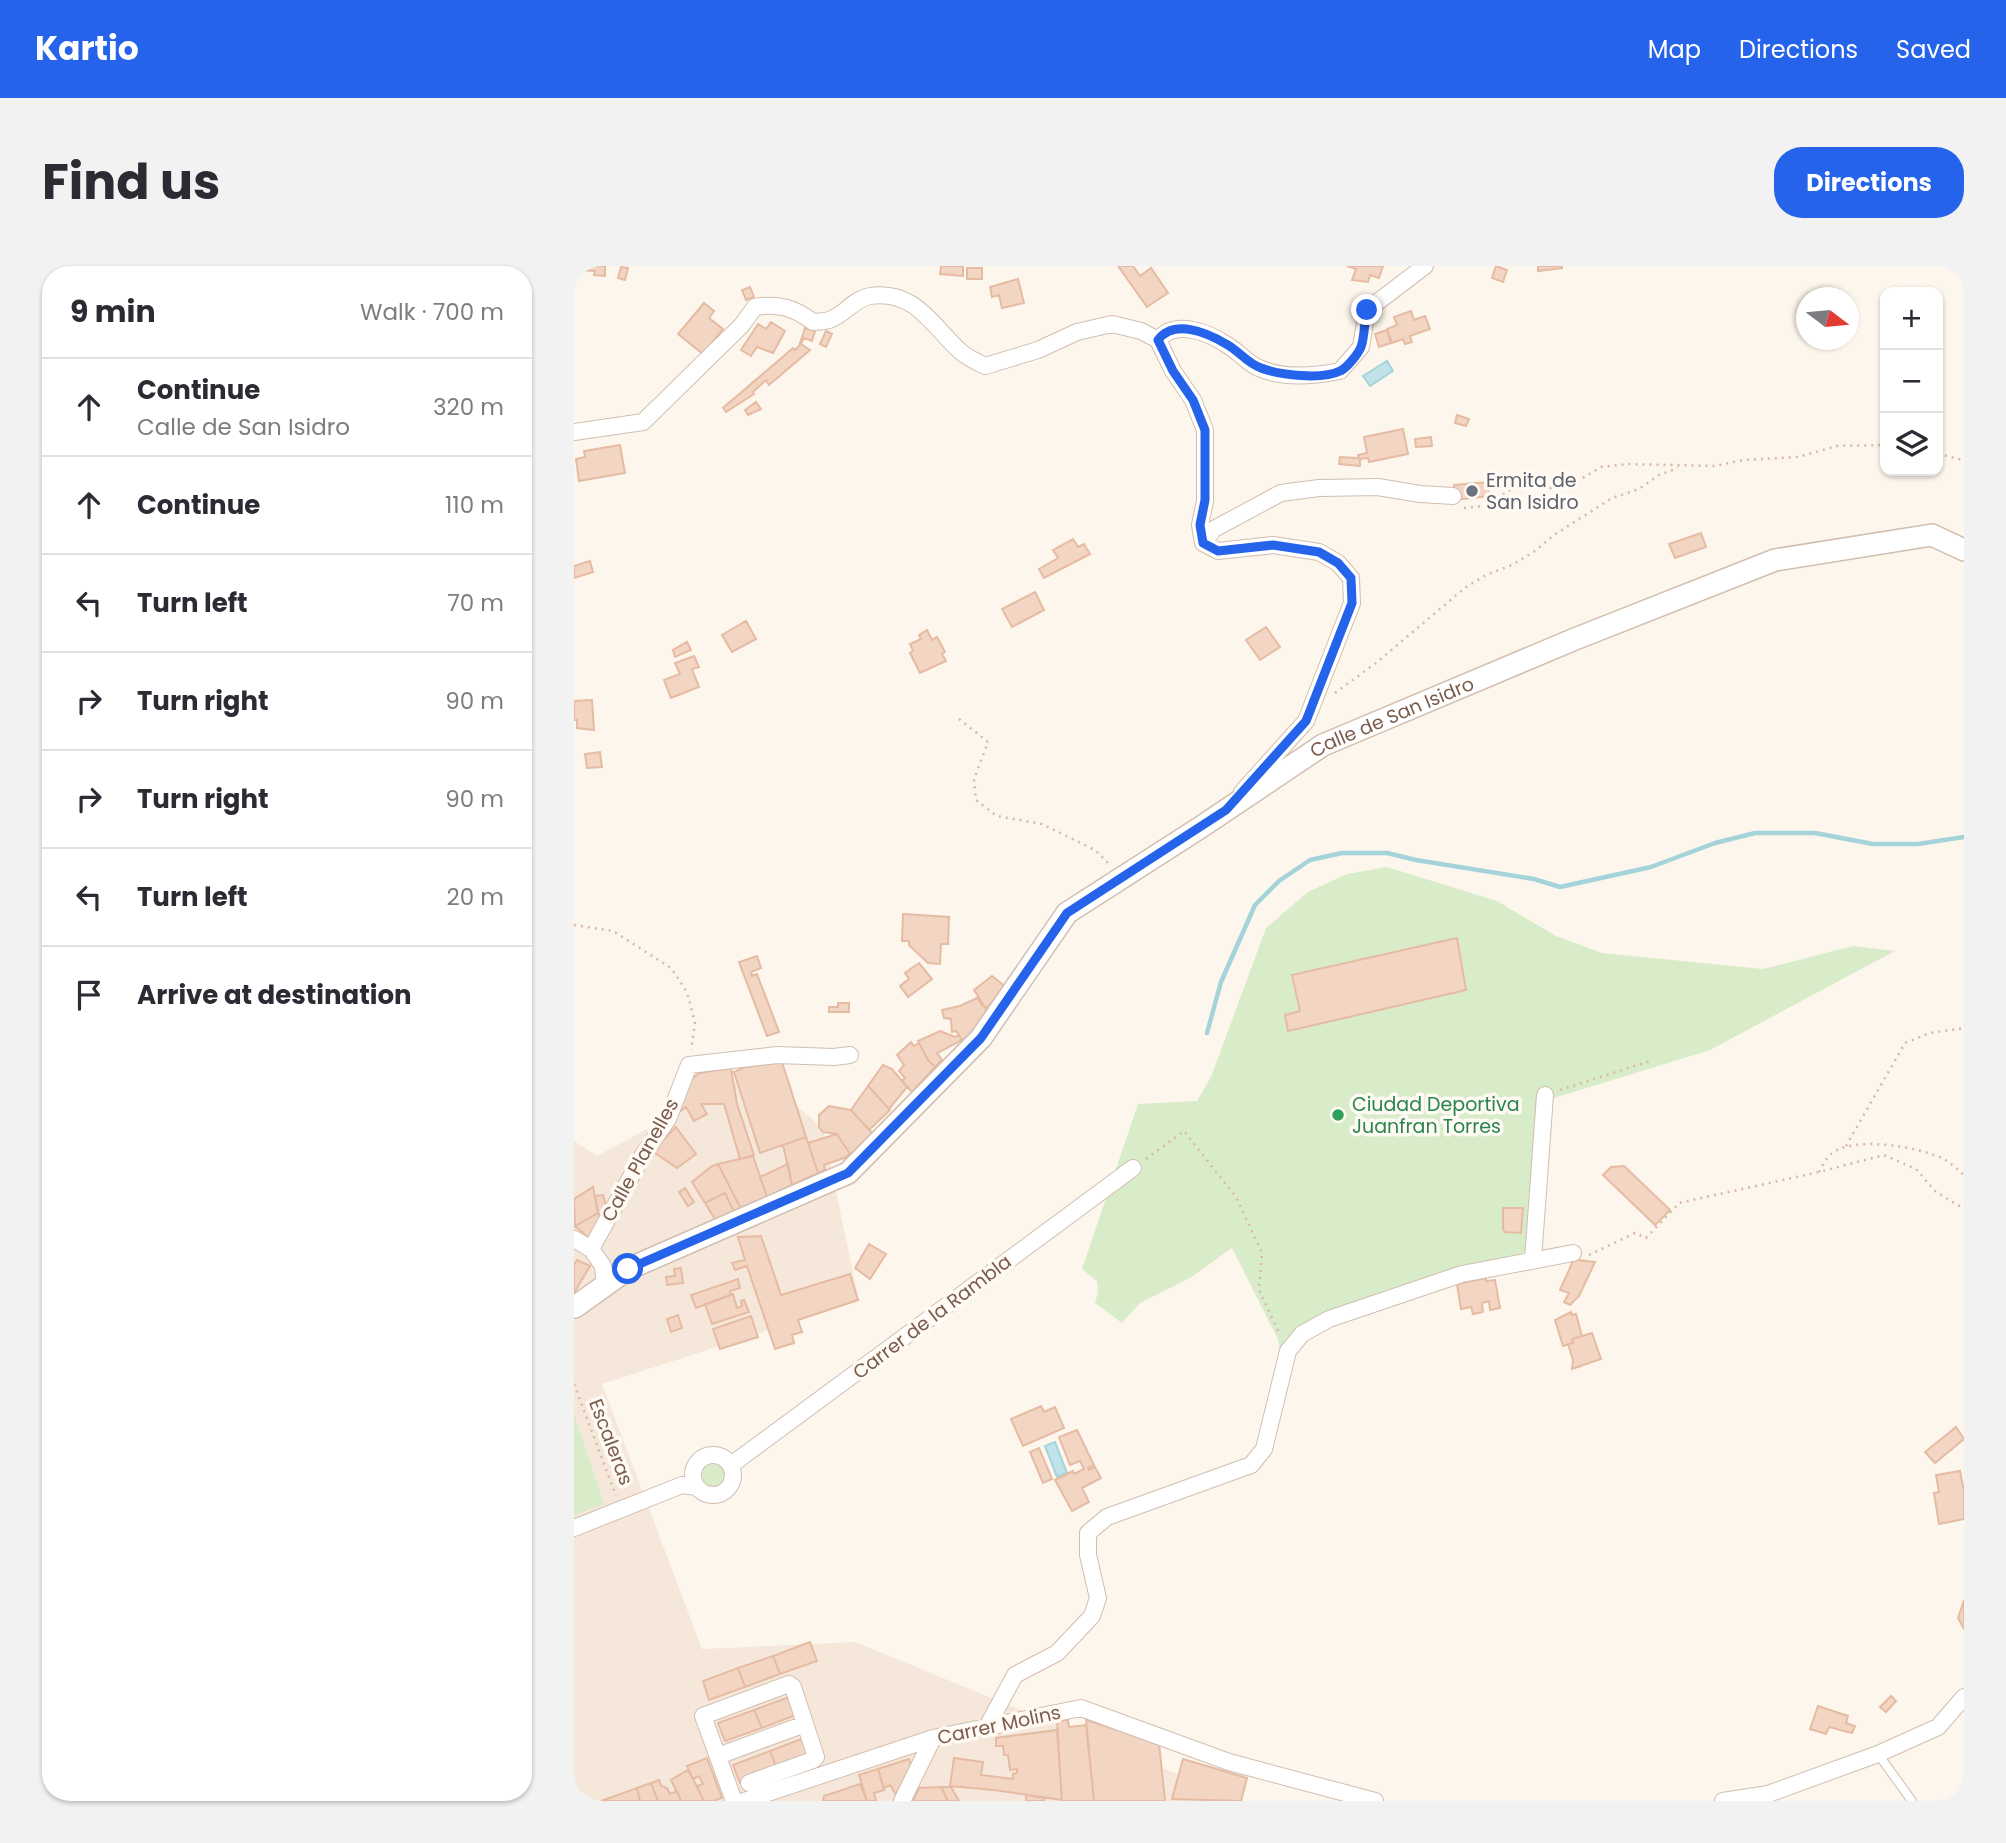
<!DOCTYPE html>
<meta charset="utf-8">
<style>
:root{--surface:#fff;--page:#f2f2f3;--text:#2b2b33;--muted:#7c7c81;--line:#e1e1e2;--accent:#2563eb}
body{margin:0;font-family:Poppins,sans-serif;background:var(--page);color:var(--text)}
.controls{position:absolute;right:21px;top:21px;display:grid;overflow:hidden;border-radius:14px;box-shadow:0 2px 5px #0004}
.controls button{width:63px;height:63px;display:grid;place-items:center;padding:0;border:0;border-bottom:2px solid var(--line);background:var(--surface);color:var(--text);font:35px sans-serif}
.compass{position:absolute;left:1222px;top:21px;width:63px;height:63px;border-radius:50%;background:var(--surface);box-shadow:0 2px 5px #0004;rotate:106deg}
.stop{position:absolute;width:21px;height:21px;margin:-16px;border:5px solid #2563eb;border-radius:50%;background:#fff}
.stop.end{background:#2563eb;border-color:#fff;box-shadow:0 2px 7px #0008}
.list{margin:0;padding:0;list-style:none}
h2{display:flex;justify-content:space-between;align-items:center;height:91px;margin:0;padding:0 28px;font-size:30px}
h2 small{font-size:23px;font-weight:400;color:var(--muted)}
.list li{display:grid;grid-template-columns:46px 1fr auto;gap:21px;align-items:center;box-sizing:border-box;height:98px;padding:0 28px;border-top:2px solid var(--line)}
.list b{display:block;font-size:26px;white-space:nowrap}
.list p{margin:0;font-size:23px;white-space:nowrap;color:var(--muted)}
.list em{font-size:23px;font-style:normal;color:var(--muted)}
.icon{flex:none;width:38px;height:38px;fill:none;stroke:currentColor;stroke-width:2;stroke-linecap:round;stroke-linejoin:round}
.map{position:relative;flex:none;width:1390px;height:1535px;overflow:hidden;border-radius:28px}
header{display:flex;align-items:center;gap:42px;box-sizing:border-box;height:98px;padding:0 35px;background:var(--accent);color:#fff}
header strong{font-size:33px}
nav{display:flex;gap:38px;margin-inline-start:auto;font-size:24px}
.intro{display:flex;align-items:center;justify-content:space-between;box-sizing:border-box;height:168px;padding:0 42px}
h1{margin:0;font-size:49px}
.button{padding:18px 32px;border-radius:28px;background:var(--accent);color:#fff;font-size:24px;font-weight:700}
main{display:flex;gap:42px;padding:0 42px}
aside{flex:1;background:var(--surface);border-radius:28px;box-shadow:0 2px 5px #0004}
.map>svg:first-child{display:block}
</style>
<header>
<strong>Kartio</strong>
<nav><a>Map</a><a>Directions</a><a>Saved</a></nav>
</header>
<div class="intro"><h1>Find us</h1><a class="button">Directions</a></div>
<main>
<aside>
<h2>9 min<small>Walk · 700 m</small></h2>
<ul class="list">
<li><svg class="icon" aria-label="ahead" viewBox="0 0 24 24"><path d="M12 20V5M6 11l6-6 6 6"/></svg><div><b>Continue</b><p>Calle de San Isidro</p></div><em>320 m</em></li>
<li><svg class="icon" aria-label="ahead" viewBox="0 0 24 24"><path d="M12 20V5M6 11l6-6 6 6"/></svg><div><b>Continue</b></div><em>110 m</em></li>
<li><svg class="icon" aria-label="left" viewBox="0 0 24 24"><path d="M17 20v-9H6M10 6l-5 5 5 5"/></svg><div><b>Turn left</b></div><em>70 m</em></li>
<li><svg class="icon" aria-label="right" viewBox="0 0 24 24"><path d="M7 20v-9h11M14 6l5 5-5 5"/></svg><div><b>Turn right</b></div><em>90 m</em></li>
<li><svg class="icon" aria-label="right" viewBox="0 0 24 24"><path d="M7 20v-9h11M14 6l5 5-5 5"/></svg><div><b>Turn right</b></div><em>90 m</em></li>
<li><svg class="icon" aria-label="left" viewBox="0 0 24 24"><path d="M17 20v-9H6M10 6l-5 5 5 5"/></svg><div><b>Turn left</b></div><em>20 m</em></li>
<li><svg class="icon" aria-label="arrive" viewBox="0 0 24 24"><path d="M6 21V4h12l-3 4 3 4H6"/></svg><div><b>Arrive at destination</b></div></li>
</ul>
</aside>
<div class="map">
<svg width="1390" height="1535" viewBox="0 0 1390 1535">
<rect width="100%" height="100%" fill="#fdf6ec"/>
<path fill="#f5e8da" d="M183,804L249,863L285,1035L28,1118L128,1383L281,1376L618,1514L619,1535H0V875L23,890Z"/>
<path fill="#d8ecc9" d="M813,601L923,635L982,670L1028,687L1189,703L1279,680L1321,685L1136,784L964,837L955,986L950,990L907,999L898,997L894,1002L738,1058L708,1094L704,1073L658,982L616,1012L566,1037L548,1057L521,1037L524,1026L523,1015L508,1003L564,838L623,835L637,811L692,662L734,626L773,608Z
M0,1147L30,1238L0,1249Z
M128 1209a12 12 0 1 1 24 0a12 12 0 1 1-24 0Z"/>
<path fill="#bfe3e8" stroke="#a5d3da" stroke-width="2" d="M813,95L819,105L796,120L789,110Z
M481,1176L493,1207L483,1211L471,1180Z"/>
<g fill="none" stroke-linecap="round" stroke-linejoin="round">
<path stroke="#a5d3da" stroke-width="4.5" d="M633,767L647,716L681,639L705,615L736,594L768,587H813L842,594L960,613L986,621L1077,601L1141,577L1181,567H1241L1299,578H1344L1390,571"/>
</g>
<path fill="#f3d5c3" stroke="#e6bba3" stroke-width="2" d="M1,0H31V10L20,9L21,5L1,4Z
M367,0H389V10L366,8Z
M544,0H559L566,10L577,2L594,27L573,41Z
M773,0H809L805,12L796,9L794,16L778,14L782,3Z
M922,0L933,4L929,16L918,12Z
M964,0H988V2L964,5Z
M47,1L54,2L51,14L44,12Z
M393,2H408V13H393Z
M444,13L450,37L428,42L425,29L418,31L416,21Z
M176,21L180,31L172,34L168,24Z
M130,37L140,45L135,52L149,63L129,88L104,68Z
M837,45L840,54L851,50L856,63L836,70L838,76L831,78L829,73L818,77L813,63L823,59L820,51Z
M197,56L211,65L199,87L183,81L177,90L167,84L184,58L192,63Z
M231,62L241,65L238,75L230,72L227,78L236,84L195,119L192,114L179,126L180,128L152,146L149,142L219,82L221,84L225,80Z
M813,64L817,77L805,81L801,68Z
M252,65L258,68L252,81L246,78Z
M182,136L187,143L174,149L171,144Z
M883,149L895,153L892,160L881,157Z
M829,163L834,188L795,196L794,192L786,193V200L765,198L766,191L785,192L784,189L793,187L790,171Z
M857,171L858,180L842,181L841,173Z
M46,179L51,207L5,215L2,193L11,191L10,185Z
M914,216L915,230L881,234L880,219Z
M1127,267L1132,281L1101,292L1095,278Z
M499,273L504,281L510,278L516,288L470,312L465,303L484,292L479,284Z
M16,295L19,306L0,312V300Z
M461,326L470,344L438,361L428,343Z
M172,355L182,373L158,386L148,369Z
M692,361L706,381L686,394L672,374Z
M353,364L358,374L363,371L371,386L368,388L372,395L346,407L336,387L339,385L336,378L347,373L345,369Z
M113,376L117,384L101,391L99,384Z
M120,390L125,401L118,403L125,421L97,432L90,414L106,408L101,397Z
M18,434L20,464L3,462V454H0V435Z
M26,486L28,501L13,502L11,488Z
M329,648L375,651L374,678H367L366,698L354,697L335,679V675H328Z
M883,672L892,724L714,765L711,749L726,745L718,709Z
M183,690L187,702L177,706L178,710L183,708L205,766L193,770L165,696Z
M345,697L358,713L334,731L326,720L335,713L331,707Z
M418,710L432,721L412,743L400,724Z
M403,732L408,739L416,744L394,771L388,774L382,765L378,766L377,753L370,752L368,744L386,740Z
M264,737H275V746H255V741H264Z
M366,765L381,771L385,769L388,774L363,787L368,794L361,801L354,794L344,775Z
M337,776L340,780L345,777L354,794L361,801L338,826L328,815L331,812L325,805L330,799L323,789Z
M208,796L232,871L186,887L160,806L171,801Z
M309,799L318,803L333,821L315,843L294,820Z
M157,802L163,838L180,889L166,893L150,838H127L133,848L120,855L112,841L99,851L117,814L125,807Z
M294,820L316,844L295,864L277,844Z
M255,840L277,844L299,868L278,887L276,888L263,868L249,866L245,861V849Z
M102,861L122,888L103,902L78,885Z
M263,868L276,888L270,892L250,899L251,904L244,907L234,877Z
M232,871L244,907L218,919L209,879Z
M179,890L193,931L167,943L144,898Z
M144,898L167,943L160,946L151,927L131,937L118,916L138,900Z
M214,898L218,919L193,931L186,911Z
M1050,900L1096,944L1081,959L1029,909L1037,901Z
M19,921L24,947L1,960L0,933Z
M111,922L120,936L114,940L105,926Z
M151,927L160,946L142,955L131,937Z
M29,929L33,943L28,952L24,947L21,930Z
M929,942H949L947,967L931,966L929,963Z
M24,947L28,952L16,973L1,960Z
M187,970L207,1029L276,1008L284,1034L224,1054L228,1066L218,1069L220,1077L201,1083L173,1000L161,1004L158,997L171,994L164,971Z
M295,978L312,988L296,1013L281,1002Z
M3,994L16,1000L0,1027V999Z
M1004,994L1021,996L1005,1030L996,1039L990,1036L995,1027L986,1024L999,995Z
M107,1002L109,1017L93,1019L92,1011L101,1010L100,1003Z
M912,1012V1015L921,1014L926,1042L916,1044L915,1035L908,1037L909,1046L899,1048L897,1041L887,1043L883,1018Z
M164,1013L166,1022L156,1025L157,1029L122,1042L117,1029Z
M159,1028L163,1042L168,1040L167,1035L170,1034L175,1046L138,1058L131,1038Z
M997,1046L998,1049L1002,1048L1008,1070L998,1073L999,1077L989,1080L981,1054Z
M104,1049L108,1062L97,1066L93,1053Z
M177,1050L184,1071L146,1083L139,1063Z
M1018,1067L1027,1093L998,1103L999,1094L994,1078L999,1077L998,1073Z
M467,1140L470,1146L481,1141L490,1162L449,1180L437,1153Z
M1382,1161L1390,1173L1361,1197L1351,1186Z
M503,1164L520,1199L514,1202L515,1204L521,1201L527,1212L508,1222L515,1236L498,1245L481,1214L499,1205L500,1208L510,1203L506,1195L496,1199L485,1171Z
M465,1182L478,1213L469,1217L456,1186Z
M1386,1205L1390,1225V1253L1365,1258L1360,1227L1365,1226L1362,1209Z
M1390,1334V1363L1384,1352Z
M236,1376L243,1395L206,1408L199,1390Z
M199,1390L206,1408L171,1421L164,1402Z
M164,1402L171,1421L135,1434L129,1415Z
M1317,1430L1322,1435L1312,1446L1306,1441Z
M215,1431L222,1449L188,1462L180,1444Z
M1244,1440L1274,1450L1272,1457L1281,1460L1278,1467L1255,1461L1252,1468L1236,1463Z
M180,1444L188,1462L151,1475L144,1457Z
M494,1454L495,1461L512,1459L520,1535H488L483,1455Z
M512,1454L585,1477L591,1535H520Z
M483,1464L488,1534L420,1524L376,1520L380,1492L409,1496L407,1509L439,1513V1508L443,1507V1503L436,1504L434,1489H430L429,1480H422V1472Z
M230,1472L237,1491L203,1503L196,1485Z
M196,1485L203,1503L166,1517L159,1499Z
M133,1492L148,1532L139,1535H130L123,1520L129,1518L125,1510L119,1513L113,1500Z
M335,1493L337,1499L322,1529L316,1519L310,1522L304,1503Z
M609,1493L673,1512L667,1535L598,1533Z
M304,1503L310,1524L300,1527L302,1535H293L285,1509Z
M114,1504L119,1513L130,1535H107L97,1514Z
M85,1514L87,1520L93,1522L96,1528L103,1525L107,1535H84L77,1517Z
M77,1517L84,1535H66L63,1522Z
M286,1518L293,1535H249L250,1530Z
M367,1521H377L385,1535H374Z
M367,1521L374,1535H339L345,1522Z
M63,1522L66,1535H27Z
M452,1529L470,1532V1535H452Z"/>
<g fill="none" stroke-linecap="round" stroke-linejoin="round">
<defs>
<path id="service" d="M1304,1488L1338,1535"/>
<path id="minor" d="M0,166L69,156L167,60L181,41C204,37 221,42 239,56C244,55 250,56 255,54C271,49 279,33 296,30C341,23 359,61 387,86C394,92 403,96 411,100L464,84L503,66L538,58L567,65L584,74
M629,277L640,263L707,227L745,222L804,221L846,228L879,230
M668,526L732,455L778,337L777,312L764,297L745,286L699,279L644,285L629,277L626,259L631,235V164L619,134L599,105L584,74C601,53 634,66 653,79C664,85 673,97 685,102C709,113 741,110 766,105L787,81L793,44L851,0
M0,973L17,983
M959,994L971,829
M31,1022L29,1000L17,983L69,889L94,853L115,799L203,789L260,791L276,789
M119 1209a20 20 0 1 1 40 0a20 20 0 1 1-40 0Z
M157,1199L559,902
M0,1262L108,1219L123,1221
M414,1459L441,1409L483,1387L518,1350L524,1332L514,1289V1267L533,1251L677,1199L690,1183L714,1085L728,1068L755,1053L888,1008L999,987
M144,1490L231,1458
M160,1535L129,1450L215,1418L219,1421L242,1491L239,1494L175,1517
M170,1535L359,1472L507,1442L655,1496L801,1535
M328,1535L359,1472
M1149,1535L1194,1528L1304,1488L1364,1461L1390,1431"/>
<g id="tertiary">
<path id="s1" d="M1,1041L54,1003L274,907L407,772L493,647L627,561L749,479L1001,373L1201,294L1358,269L1390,284"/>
</g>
</defs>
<use href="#service" stroke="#d1beb0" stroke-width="10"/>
<use href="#minor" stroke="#d1beb0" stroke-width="18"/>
<use href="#tertiary" stroke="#d1beb0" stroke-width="24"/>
<path stroke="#d9b8a5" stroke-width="2.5" stroke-dasharray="2 5" stroke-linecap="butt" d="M1364,188L1390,194
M890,242L909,240L940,222L960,219L977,222L1002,216L1027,201L1053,198L1141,200L1169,194L1224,191L1263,180L1311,179
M761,427L802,397L892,321L912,309L938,299L961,285L980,269L1038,232L1065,223L1085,209L1104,202
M385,453L414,476L400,513L402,534L423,550L468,558L521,584L536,599
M0,659L39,665L97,702L113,726L121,757L117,784
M986,824L1076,795
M1272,880L1331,777L1356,767L1390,762
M572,893L610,865L662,931L688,987L685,1024L706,1069
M1245,906C1248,901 1252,892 1257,888C1280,869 1343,881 1368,892C1376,896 1383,903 1390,909
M1015,989L1061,967L1072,972L1105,937L1245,906L1310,889L1342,903L1361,925L1390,943
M0,1118L42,1230"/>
<use href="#service" stroke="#fff" stroke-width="8"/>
<use href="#minor" stroke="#fff" stroke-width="16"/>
<use href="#tertiary" stroke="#fff" stroke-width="21"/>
</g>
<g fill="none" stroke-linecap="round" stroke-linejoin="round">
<path stroke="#2563eb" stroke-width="9" d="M54,1003L274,907L407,772L493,647L652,544L732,455L778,337L777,312L764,297L745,286L699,279L644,285L629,277L626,259L631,234V164L619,134L599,105L584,74C600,53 632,66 652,78C664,84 674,98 687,102C705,109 748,114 766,105C773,102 784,88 787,81C791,70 790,55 793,44"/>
</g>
<circle fill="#6b7280" stroke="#fffaf3" stroke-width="2.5" cx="898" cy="225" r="7"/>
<circle fill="#2e9e5b" stroke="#fffaf3" stroke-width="2.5" cx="764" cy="849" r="7"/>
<g text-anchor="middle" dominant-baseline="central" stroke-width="7" stroke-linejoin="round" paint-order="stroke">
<g font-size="19" fill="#5b616d" stroke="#fffaf3" text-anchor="start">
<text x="912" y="214">Ermita de<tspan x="912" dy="22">San Isidro</tspan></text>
</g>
<g font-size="19" fill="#7a5c4d" stroke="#fffaf3">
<text stroke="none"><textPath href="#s1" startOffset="1027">Calle de San Isidro</textPath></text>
<text transform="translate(66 894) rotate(-61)">Calle Planelles</text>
<text transform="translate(358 1051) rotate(-37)">Carrer de la Rambla</text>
<text transform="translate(37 1176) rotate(69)">Escaleras</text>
<text transform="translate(425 1459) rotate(-12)">Carrer Molins</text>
</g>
<g font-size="19" fill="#27864d" stroke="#fffaf3" text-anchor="start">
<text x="778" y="838">Ciudad Deportiva<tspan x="778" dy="22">Juanfran Torres</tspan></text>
</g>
</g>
</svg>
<div class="controls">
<button>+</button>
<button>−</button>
<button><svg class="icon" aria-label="layers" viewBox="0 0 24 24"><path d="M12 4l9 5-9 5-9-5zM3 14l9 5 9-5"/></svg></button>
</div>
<svg class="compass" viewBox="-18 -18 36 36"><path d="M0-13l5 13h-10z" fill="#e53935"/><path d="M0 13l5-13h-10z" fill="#7c7c81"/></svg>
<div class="stop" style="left:54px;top:1003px"></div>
<div class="stop end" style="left:793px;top:44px"></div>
</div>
</main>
